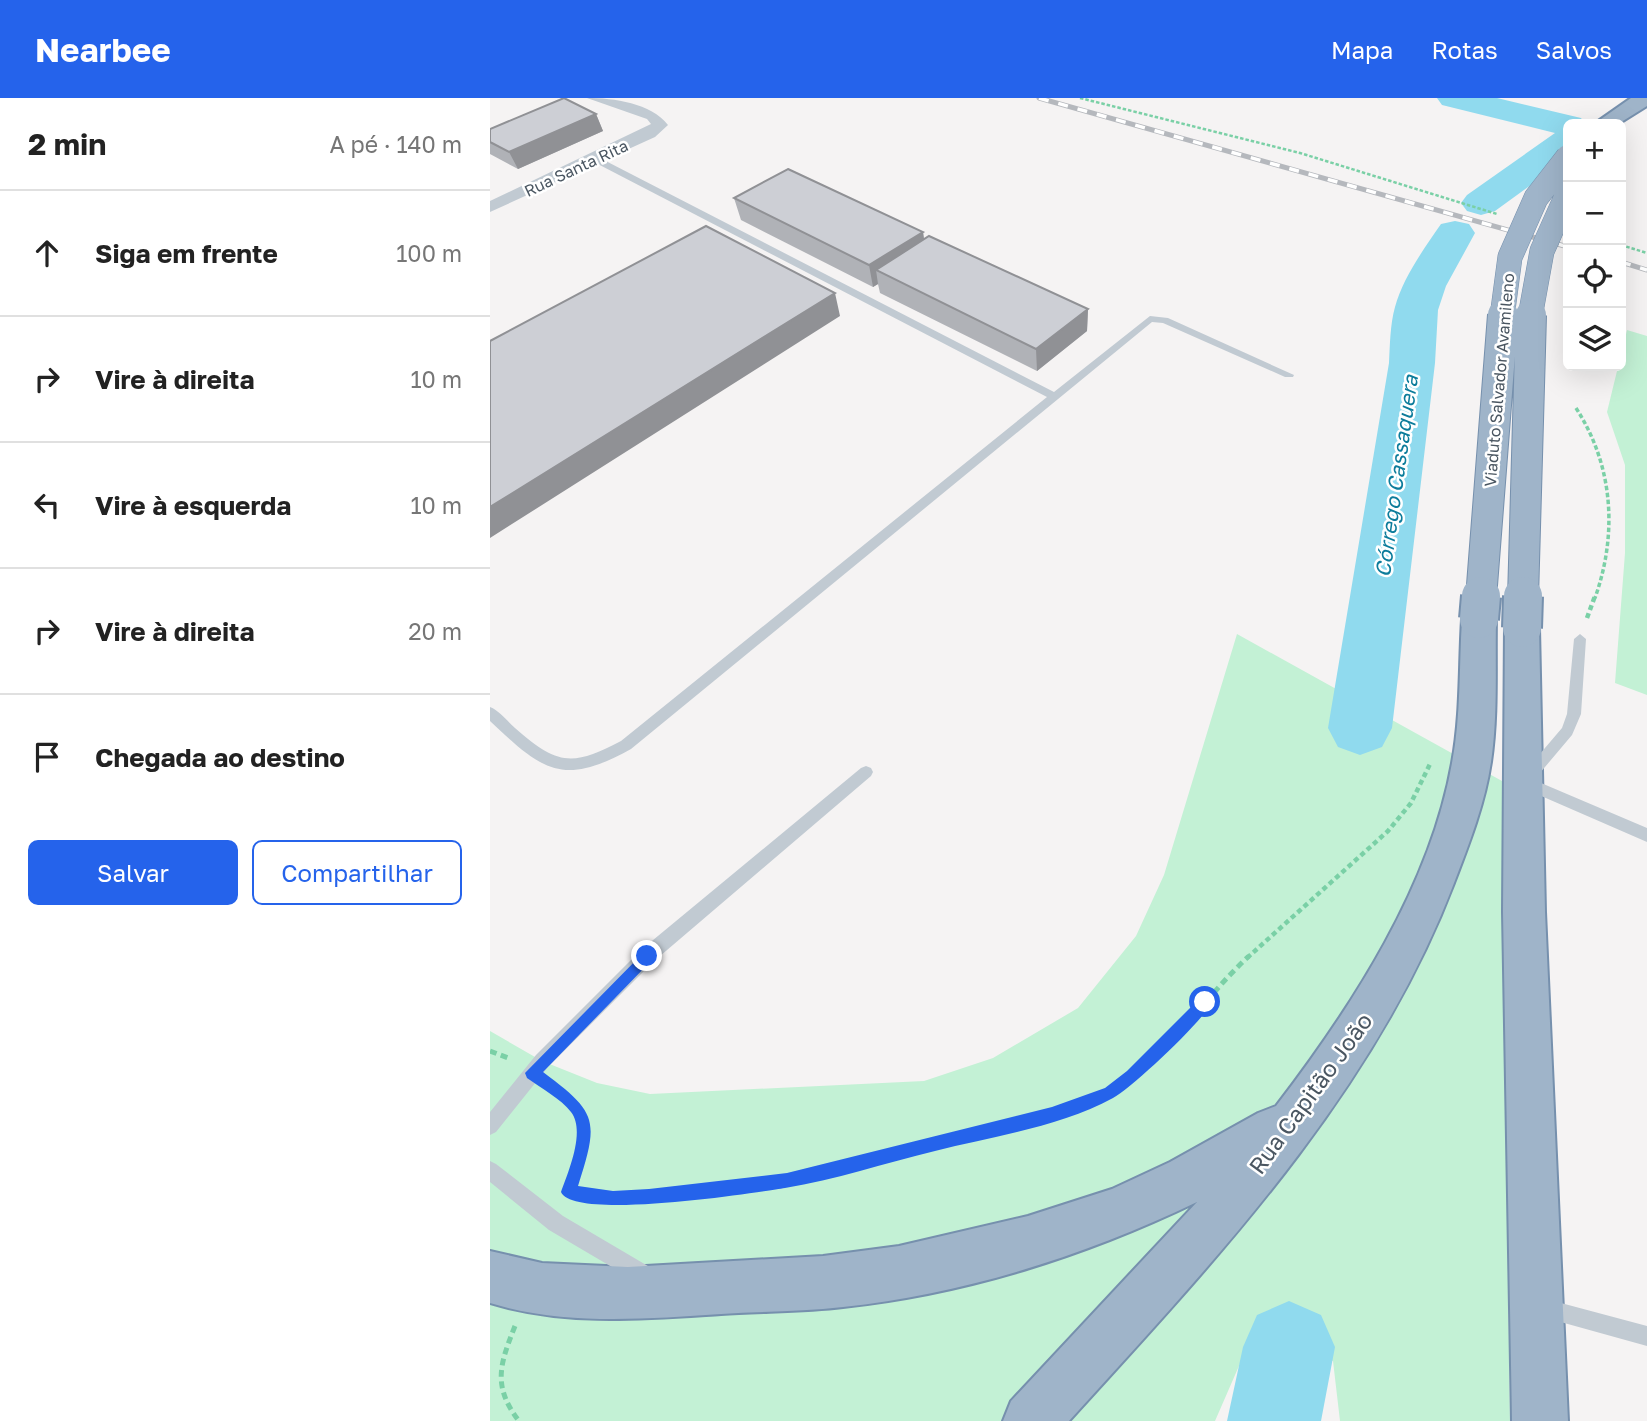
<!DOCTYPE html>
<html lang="pt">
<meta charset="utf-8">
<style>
:root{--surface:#fff;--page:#f2f2f2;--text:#222;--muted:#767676;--line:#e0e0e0;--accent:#2563eb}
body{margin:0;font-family:"Golos Text",sans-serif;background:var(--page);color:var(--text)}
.controls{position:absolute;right:21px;top:21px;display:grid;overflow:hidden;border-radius:10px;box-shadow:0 7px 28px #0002}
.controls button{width:63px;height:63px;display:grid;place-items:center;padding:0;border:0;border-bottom:2px solid var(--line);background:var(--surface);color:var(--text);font:35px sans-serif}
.stop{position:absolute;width:21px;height:21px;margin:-16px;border:5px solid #2563eb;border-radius:50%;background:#fff}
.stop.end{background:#2563eb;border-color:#fff;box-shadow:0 2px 7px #0008}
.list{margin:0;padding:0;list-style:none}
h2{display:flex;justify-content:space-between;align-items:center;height:91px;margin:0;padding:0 28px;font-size:30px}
h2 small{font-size:23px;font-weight:400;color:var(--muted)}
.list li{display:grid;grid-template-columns:46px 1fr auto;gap:21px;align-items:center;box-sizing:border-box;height:126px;padding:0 28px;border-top:2px solid var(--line)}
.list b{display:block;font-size:26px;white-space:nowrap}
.list em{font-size:23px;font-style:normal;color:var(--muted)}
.actions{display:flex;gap:14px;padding:21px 28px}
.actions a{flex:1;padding:16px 0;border:2px solid var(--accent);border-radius:10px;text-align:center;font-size:24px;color:var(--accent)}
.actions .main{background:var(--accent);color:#fff}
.icon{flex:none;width:38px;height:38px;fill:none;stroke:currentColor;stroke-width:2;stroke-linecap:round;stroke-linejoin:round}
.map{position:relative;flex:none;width:1157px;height:1323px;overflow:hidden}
header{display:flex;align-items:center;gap:42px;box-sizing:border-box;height:98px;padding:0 35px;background:var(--accent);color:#fff}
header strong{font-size:33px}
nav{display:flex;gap:38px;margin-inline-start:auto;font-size:24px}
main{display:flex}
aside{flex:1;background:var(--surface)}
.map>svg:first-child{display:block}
</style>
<header>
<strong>Nearbee</strong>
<nav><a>Mapa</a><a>Rotas</a><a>Salvos</a></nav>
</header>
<main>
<aside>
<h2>2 min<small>A pé · 140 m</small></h2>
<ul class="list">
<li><svg class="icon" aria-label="ahead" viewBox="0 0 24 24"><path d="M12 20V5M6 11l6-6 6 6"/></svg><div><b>Siga em frente</b></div><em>100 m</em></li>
<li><svg class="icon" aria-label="right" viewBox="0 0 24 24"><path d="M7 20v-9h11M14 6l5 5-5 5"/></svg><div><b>Vire à direita</b></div><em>10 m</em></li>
<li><svg class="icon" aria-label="left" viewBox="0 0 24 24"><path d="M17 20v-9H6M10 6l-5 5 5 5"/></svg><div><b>Vire à esquerda</b></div><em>10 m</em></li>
<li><svg class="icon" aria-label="right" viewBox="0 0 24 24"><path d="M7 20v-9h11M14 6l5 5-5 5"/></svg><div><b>Vire à direita</b></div><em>20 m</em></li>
<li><svg class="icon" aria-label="arrive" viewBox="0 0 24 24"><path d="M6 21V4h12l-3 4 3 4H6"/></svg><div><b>Chegada ao destino</b></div></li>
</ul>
<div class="actions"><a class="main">Salvar</a><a>Compartilhar</a></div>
</aside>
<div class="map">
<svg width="1157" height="1323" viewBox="0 0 1157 1323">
<rect width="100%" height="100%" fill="#f5f3f3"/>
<path fill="#c3f1d5" d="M1137,232L1157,238V597L1125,585L1135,455V367L1117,314Z
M747,536L1012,683L1020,1323H850L843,1263L762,1238L725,1323H0V933L52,963L107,985L160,996L434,983L503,960L588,910L646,838L674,777Z"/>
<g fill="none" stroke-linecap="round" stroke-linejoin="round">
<path fill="#90daee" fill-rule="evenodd" d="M947,0H1007L1091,20L1095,26H1078V60L1005,113L991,117L977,113L971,105L977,97L1065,35L952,7Z
M965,123L979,126L985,135L956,188L948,212L945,265L902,630L892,649L870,657L848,649L838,630L899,265C900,247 900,227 905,209C913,180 933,152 951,126Z
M799,1203L831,1217L845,1249L831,1323H737L753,1249L767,1217Z"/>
<defs>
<path id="trunk" d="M1141,0H1157V8L1128,26H1104Z
M989,507L1001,511L1006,521C1005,568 1008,617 1001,664C995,705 979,746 964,785C884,995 728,1159 579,1323H513L521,1303L707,1104C597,1157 475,1196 353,1209C313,1214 272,1213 231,1216C153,1221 76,1228 0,1205V1153L52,1165L138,1169L333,1158L409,1148L538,1118L622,1091L680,1064L768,1015L786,1008C862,909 940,789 962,665C971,618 969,569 972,521L977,511Z
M1032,516L1044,520L1049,530L1055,814L1078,1323H1022L1013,814L1015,530L1020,520Z"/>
</defs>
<use href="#trunk" stroke="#7690ad" stroke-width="4"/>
<path stroke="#7ad0a6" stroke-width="2.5" stroke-dasharray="3.5 2" stroke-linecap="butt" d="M590,0L810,55L1007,116
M1131,147L1157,155"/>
<path stroke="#7ad0a6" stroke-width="3.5" stroke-dasharray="4.5 2.5" stroke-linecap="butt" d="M1086,310C1123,367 1128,435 1105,500"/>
<path stroke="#7ad0a6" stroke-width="4.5" stroke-dasharray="5 3.5" stroke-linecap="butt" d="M1097,520L1105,498
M757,860L898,733L921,705L941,664"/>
<path stroke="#7ad0a6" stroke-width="5" stroke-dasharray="7 4.5" stroke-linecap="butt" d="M0,953L21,961
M63,989C105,1023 95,1048 79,1094C201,1113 347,1070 466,1041C516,1028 573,1020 618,995C675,964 712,901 759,858
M25,1228C10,1266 2,1288 29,1323"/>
<path fill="#c1cad2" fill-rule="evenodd" d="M102,59H108L564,294L660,218L678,220L804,277L803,279H795L673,225L662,224L141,651C72,689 53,673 0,623V609C10,613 17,623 25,630C67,667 82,669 131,643L557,299L102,63Z
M1090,536L1096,541L1091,616L1082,637L1044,682L1157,730V744L1028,688L1026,684L1072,630L1077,616L1084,541Z
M376,668L381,670L383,674L381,678L163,864L58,969L6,1034L0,1037V1014L46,957L151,852L371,670Z
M0,1063L6,1066L73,1118L163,1171L166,1178L163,1185L156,1188L149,1185L59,1132L0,1084Z
M1056,1201L1157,1228V1248L1049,1218L1046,1211L1049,1204Z"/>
<path fill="#c1cad2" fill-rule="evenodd" d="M97,0C124,0 161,5 178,27L165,39L0,114V103L161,26L157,21Z"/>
<use href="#trunk" fill="#9fb4c9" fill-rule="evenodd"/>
<defs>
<path id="rail" d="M549,0L1078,149
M1131,164L1157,172"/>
</defs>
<use href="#rail" stroke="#b5b8bd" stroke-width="5"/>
<use href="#rail" stroke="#fff" stroke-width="3.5" stroke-dasharray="10" stroke-linecap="butt"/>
<defs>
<path id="trunk-bridge-far2" d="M1012,219L1020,159L1046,100L1078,59
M1040,219L1052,153L1078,95"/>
<path id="trunk-bridge-far1" d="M991,500L1013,217
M1033,500L1041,217"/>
<path id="trunk-bridge" d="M989,521L991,498
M1032,530L1033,498"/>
</defs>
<use href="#trunk-bridge-far2" stroke="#7690ad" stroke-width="25" stroke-linecap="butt"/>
<use href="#trunk-bridge-far1" stroke="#7690ad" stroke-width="32" stroke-linecap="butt"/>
<use href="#trunk-bridge" stroke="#7690ad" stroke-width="42" stroke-linecap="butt"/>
<use href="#trunk-bridge-far2" stroke="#9fb4c9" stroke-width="24"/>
<use href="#trunk-bridge-far1" stroke="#9fb4c9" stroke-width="30"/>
<use href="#trunk-bridge" stroke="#9fb4c9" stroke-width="38"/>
</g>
<path fill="#b0b2b7" d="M106,16L113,33L28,71L0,56V31Z
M244,100L433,134L434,142L598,211L597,233L547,273L390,195L388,186L383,189L251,122Z"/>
<path fill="#909195" d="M106,16L113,33L28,71L19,54Z
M433,134L436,156L386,172L388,186L383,189L379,167Z
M345,195L350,218L0,440V409Z
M598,211L597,233L547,273L546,251Z"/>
<path fill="#cdcfd5" stroke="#909195" stroke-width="2" d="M74,0L106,16L19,54L0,44V31Z
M298,71L433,134L379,167L244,100Z
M216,128L345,195L0,409V243Z
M439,138L598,211L546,251L386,172Z"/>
<path fill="#2563eb" d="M157,851L164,858L162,862L53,974C108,1015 109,1022 88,1088L123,1093L159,1091L297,1075L562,1009L615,990L637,973L711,899H720L722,904C714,922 642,990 623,1000C570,1029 503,1038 445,1053C395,1065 345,1082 295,1090C264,1095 83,1123 71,1094C78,1074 96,1033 81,1014C71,1001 51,990 37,980L35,975Z"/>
<g text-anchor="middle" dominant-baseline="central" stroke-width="5" stroke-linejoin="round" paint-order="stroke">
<g font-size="16" fill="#4a5661" stroke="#fff">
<text transform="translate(86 70) rotate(-25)">Rua Santa Rita</text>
<text transform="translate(1009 282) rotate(-85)">Viaduto Salvador Avamileno</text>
</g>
<g font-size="21" font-style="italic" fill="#0c7c9b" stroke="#fff">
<text transform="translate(906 378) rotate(-82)">Córrego Cassaquera</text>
</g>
<g font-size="23" fill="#4a5661" stroke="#fff">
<text transform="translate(820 995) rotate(-54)">Rua Capitão João</text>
</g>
</g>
</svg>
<div class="controls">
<button>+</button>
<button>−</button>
<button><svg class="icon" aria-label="locate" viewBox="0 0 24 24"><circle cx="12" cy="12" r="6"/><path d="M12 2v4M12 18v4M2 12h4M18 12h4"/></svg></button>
<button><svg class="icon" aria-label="layers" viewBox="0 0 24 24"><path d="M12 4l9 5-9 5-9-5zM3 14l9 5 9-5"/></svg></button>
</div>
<div class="stop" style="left:715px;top:904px"></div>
<div class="stop end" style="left:157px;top:858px"></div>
</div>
</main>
